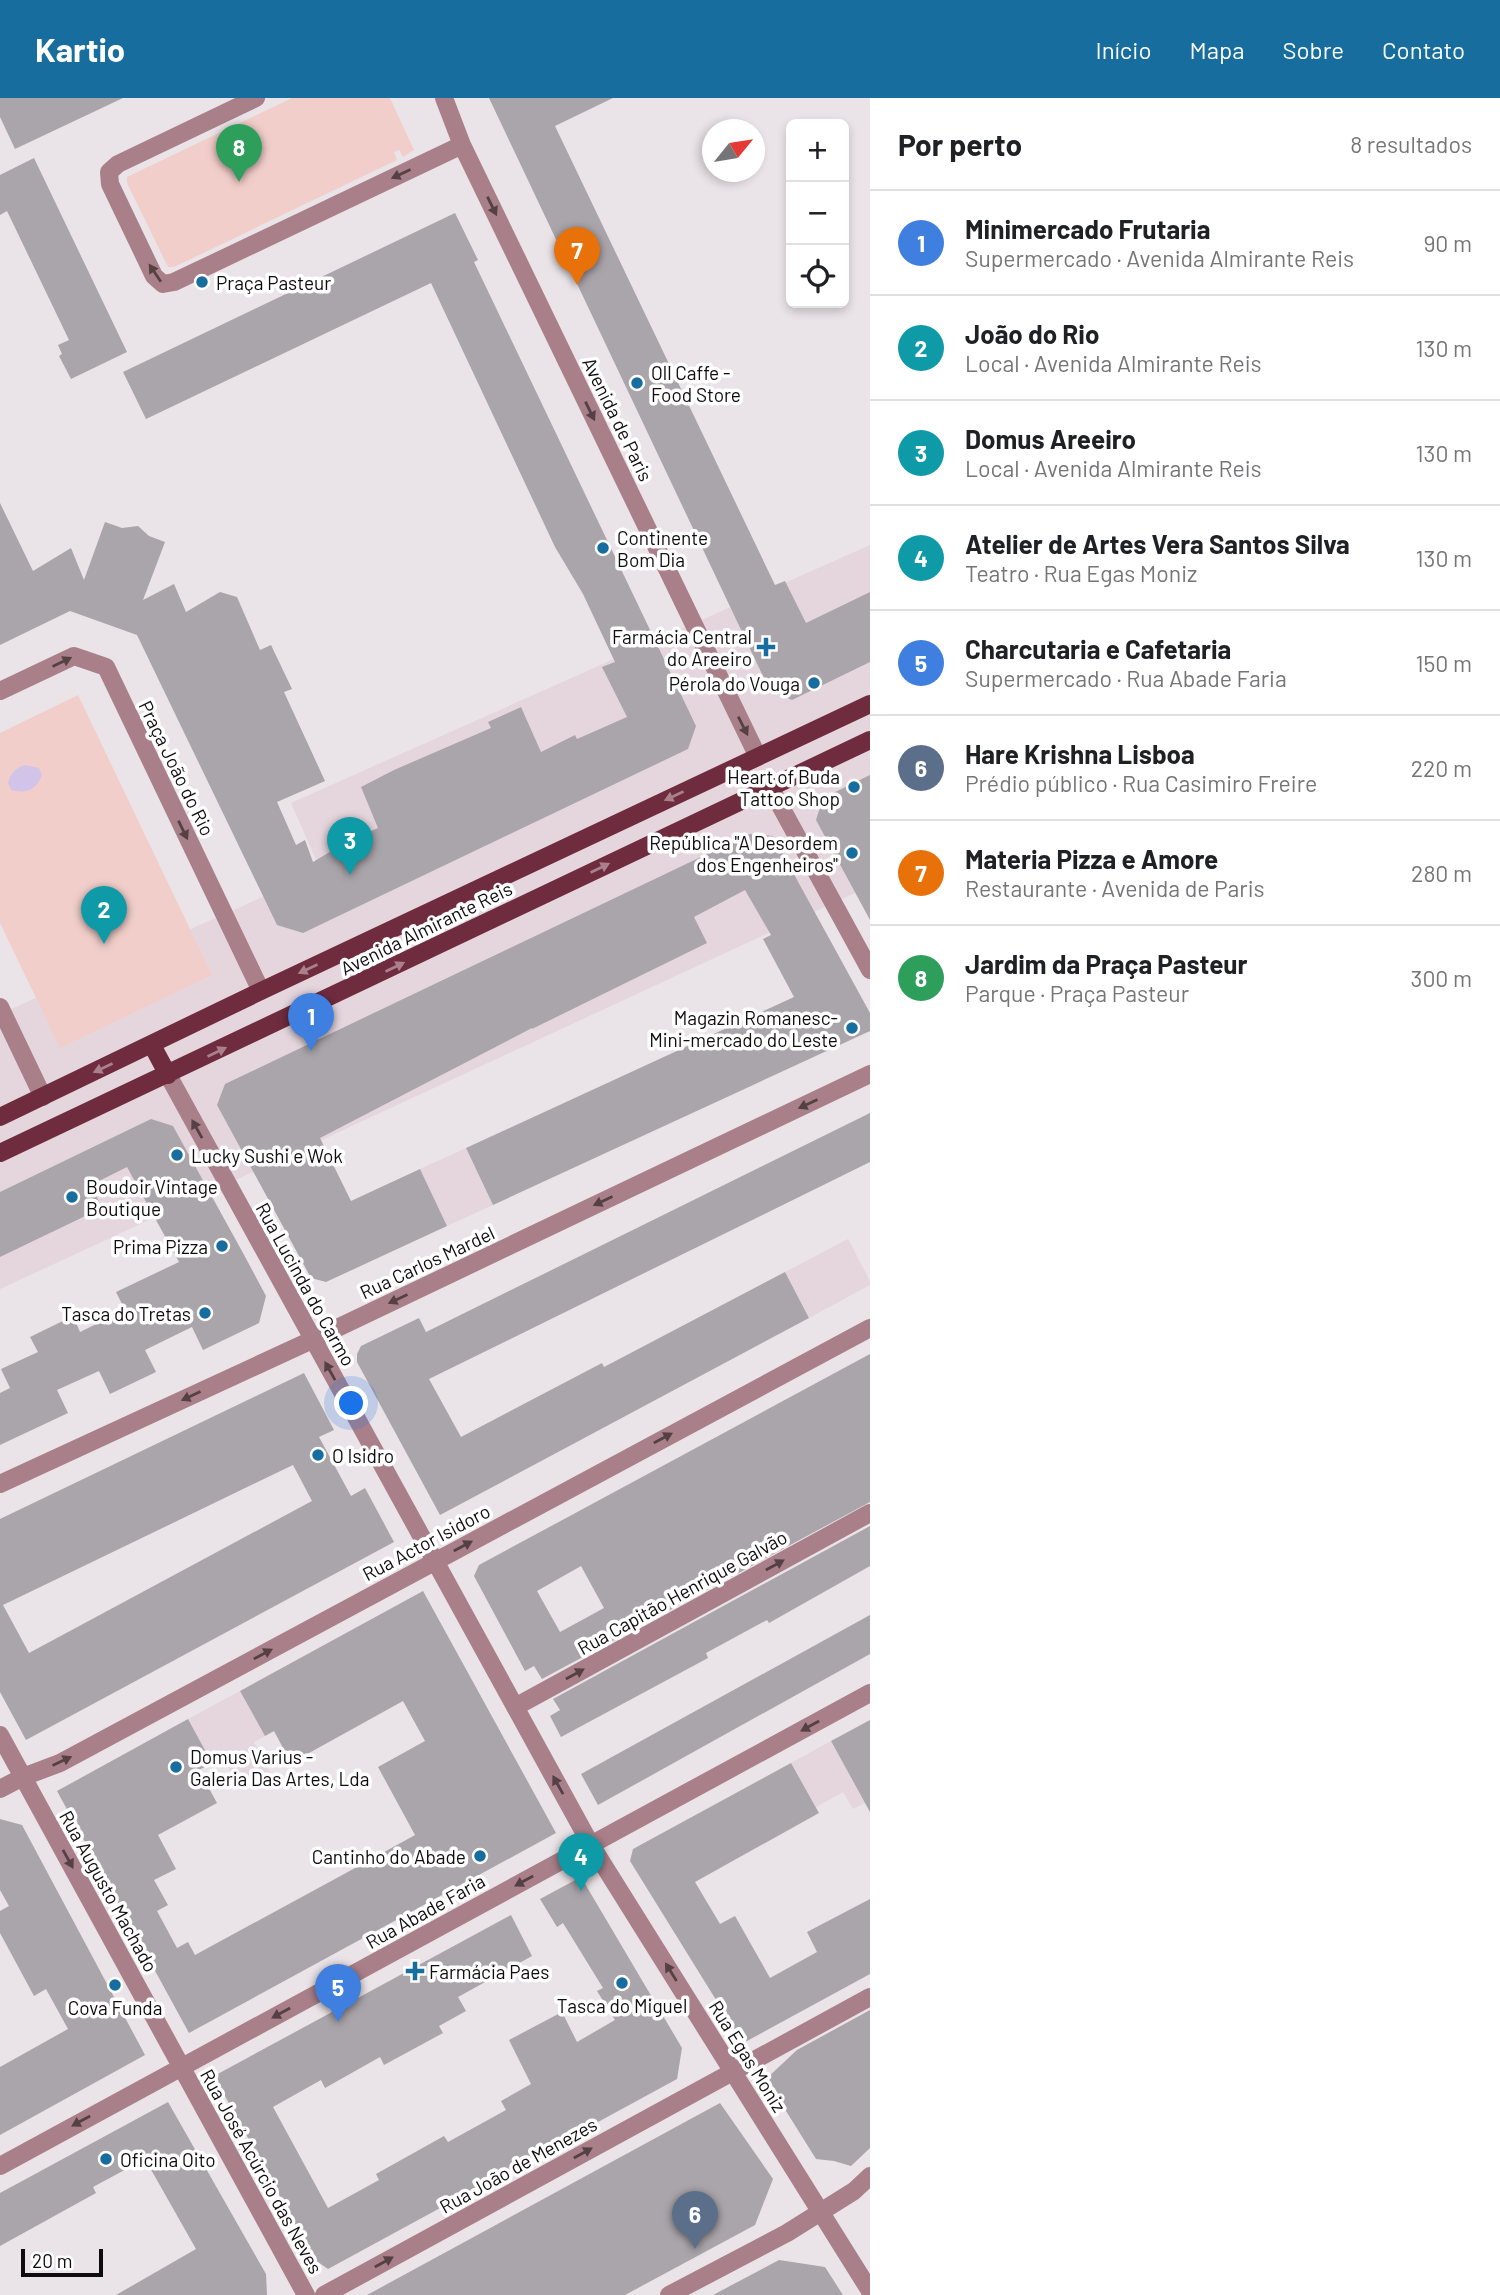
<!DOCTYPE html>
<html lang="pt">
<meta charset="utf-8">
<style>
:root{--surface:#fff;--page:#f6f6f6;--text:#202124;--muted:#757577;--line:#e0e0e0;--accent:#176e9e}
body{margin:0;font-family:Barlow,sans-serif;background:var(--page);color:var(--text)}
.controls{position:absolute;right:21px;top:21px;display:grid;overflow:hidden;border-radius:10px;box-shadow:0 4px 10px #0003}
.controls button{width:63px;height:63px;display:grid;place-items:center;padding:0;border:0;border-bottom:2px solid var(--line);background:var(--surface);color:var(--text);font:35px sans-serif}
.compass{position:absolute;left:702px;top:21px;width:63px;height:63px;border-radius:50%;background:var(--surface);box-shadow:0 4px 10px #0003;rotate:60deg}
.scale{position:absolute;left:21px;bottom:18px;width:82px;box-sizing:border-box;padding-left:7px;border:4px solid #0f0c0d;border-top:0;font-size:19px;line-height:24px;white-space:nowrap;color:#0f0c0d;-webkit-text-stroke:5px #fff;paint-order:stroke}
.you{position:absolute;left:352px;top:1306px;width:24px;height:24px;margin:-18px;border:5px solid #fff;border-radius:50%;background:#1a73e8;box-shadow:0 0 0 10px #1a73e833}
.badge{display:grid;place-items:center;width:46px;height:46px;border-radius:50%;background:var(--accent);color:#fff;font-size:23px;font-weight:700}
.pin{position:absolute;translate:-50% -58px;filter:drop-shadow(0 2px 4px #0008)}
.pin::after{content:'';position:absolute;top:37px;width:24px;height:21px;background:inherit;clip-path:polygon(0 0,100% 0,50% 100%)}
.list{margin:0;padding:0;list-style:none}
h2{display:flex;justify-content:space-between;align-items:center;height:91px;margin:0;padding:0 28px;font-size:30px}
h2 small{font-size:23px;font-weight:400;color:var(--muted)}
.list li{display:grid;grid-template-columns:46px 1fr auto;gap:21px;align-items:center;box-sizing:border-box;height:105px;padding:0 28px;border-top:2px solid var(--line)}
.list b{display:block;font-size:26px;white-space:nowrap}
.list p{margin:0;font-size:23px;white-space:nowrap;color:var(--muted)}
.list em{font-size:23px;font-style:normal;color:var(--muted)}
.icon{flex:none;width:38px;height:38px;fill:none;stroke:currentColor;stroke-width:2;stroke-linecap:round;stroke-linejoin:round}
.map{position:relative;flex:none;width:870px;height:2197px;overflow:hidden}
header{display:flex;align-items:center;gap:42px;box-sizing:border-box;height:98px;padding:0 35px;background:var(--accent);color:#fff}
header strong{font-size:33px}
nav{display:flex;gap:38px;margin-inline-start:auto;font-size:24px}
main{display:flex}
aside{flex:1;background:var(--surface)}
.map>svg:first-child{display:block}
</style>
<header>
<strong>Kartio</strong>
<nav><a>Início</a><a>Mapa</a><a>Sobre</a><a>Contato</a></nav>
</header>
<main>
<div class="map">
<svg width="870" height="2197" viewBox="0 0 870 2197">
<rect width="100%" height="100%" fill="#eae3e7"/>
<path fill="#e5d6de" d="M870,447V788L0,1191V916L321,773L291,705Z
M466,1050L493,1107L447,1128L420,1071Z
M848,1141L870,1183V1187L809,1220L785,1174Z
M240,1593L265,1638L254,1644L271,1676L241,1692L223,1659L212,1665L188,1621Z
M831,1643L865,1705L853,1711L843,1694L816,1709L791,1665Z"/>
<path fill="#f2ceca" d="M292,0H390L414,52L403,59L399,52L394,54L397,62L174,169H168L127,85V79Z
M78,597L212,877L60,950L0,825V635Z"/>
<path fill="#d2c4e9" d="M25,667L39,670L42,677C36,692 27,696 11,692L8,685C10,676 16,669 25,667Z"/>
<path fill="#aaa5aa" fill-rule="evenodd" d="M0,0H123L15,51L0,19Z
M489,0H613L555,28L775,487L785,483L806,525L870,494V564L792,602L770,593Z
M34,60L127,254L71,281L59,258L62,256L58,247L69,242L7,113L0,117V77Z
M455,115L478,162L474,164L696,628L688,651L303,835L277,827L137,537L70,513L0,547V405L33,473L71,450L84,482L105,424L122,430L138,428L149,438L165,444L143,502L174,486L186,514L220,494L237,499L260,552L271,547L292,591L284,594L325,683L277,704L296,747L305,742L313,764L348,743L378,730L361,689L394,672L491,630L488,624L521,609L541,654L575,637L577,641L627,619L602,569L615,564L583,496L555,449L431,185L146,321L123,274Z
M870,677V822L816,722L823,700Z
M749,736L773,738L870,915V933L493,1107L466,1050L794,899L763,841L771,837L745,792L694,819L707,845L532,931V930L320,1040L351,1103L420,1071L447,1128L326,1184L311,1180L217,1007L225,986Z
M870,1015V1064L429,1281L461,1339L602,1265L604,1269L785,1174L809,1220L440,1417L357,1264V1256L361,1248L419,1220L426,1234Z
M151,1021L173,1028L243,1155L266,1198L259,1225L203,1252L192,1229L145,1252L156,1274L110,1296L99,1273L57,1292L68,1315L0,1347V1295L10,1290L1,1271L38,1254L30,1239L73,1218L80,1234L125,1212L116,1194L179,1164L127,1069L91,1087L102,1110L0,1159V1094Z
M870,1256V1404L542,1581L534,1568L525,1573L474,1478L479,1467ZM581,1468L604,1510L560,1534L537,1493Z
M304,1275L334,1332L319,1339L351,1398L365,1390L394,1444L26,1642L0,1594V1421ZM293,1367L312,1403L29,1555L3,1507Z
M870,1428V1468L769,1525L767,1522L706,1555L708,1560L561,1639L550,1618L560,1612L553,1601Z
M423,1493L556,1735L189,1935L57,1693L188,1621L212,1665L199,1672L217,1705L158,1737L176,1771L154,1782L168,1807L157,1813L177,1850L188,1844L195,1857L357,1769L415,1737L378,1669L425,1643L403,1603L291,1665L274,1633L265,1638L240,1593Z
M870,1517V1556L598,1707L581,1676Z
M870,1622V1714L831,1643Z
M791,1665L819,1715L695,1784L720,1826L735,1818L770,1880L817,1854L807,1834L870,1801V1876L747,1943L739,1939L630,1763L633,1751Z
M0,1721L22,1727L145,1957L0,2037V1969L68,1931L46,1891L34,1898L0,1835V1813L9,1808L0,1792Z
M581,1779L682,1950L677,1981L328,2171L315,2162L214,1978L511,1817L532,1858L458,1899L466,1913L439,1928L443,1935L384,1967L380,1959L325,1990L321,1982L273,2009L328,2110L379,2082L376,2076L444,2038L448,2044L506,2012L501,2003L531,1986L509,1942L562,1914L577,1944L615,1922L597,1893L603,1890L563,1825L557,1829L540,1801Z
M870,1912V2050L851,2068L834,2063L816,2061L766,1981L797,1952Z
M168,2004L266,2176L267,2197H116L196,2151L145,2061L93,2089L96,2095L0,2148V2095Z
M720,2005L773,2081L755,2127L625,2197H367Z
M779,2162L825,2169L843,2197H713Z"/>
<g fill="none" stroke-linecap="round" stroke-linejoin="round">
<path stroke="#a98089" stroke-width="18" d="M256,0L118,66L109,74L110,86L154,178L163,186L174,184L462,47
M444,0L462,47L758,659
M0,593L74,558L106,569L261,893
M770,689L870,872
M0,909L43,999
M168,977L591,1747L870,2193
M0,1386L312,1242L870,976
M515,1609L870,1415
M0,1637L306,2197
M0,1691L23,1679L60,1665L870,1230
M0,2068L870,1595
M324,2197L870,1899
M669,2197L787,2135L854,2093L870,2078"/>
<path stroke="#6f2c3f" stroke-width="18" d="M152,947L168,977
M0,1019L261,893L870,606
M0,1055L870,642"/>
</g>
<defs><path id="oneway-solid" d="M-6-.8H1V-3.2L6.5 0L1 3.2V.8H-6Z" transform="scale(1.75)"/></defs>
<g fill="#544045">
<use href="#oneway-solid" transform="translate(401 76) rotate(155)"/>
<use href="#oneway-solid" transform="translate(492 108) rotate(64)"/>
<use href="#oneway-solid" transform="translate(155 175) rotate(-124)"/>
<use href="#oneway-solid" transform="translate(590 313) rotate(64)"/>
<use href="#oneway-solid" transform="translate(62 564) rotate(-26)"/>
<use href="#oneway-solid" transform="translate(743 628) rotate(63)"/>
<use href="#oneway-solid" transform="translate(183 732) rotate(64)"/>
<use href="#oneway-solid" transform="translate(808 1006) rotate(155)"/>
<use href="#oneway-solid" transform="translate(197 1031) rotate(-119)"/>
<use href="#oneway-solid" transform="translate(603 1103) rotate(155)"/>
<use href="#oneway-solid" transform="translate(398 1201) rotate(155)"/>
<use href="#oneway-solid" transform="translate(330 1273) rotate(-119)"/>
<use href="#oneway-solid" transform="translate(191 1298) rotate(155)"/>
<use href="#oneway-solid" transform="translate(663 1340) rotate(-28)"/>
<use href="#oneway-solid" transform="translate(463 1448) rotate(-28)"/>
<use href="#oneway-solid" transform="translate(775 1467) rotate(-29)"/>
<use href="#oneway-solid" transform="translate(263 1556) rotate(-28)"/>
<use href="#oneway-solid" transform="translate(575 1576) rotate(-29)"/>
<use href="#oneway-solid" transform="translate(810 1628) rotate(151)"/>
<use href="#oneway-solid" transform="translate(62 1663) rotate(-25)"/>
<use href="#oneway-solid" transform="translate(558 1687) rotate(-119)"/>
<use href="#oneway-solid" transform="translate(68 1761) rotate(61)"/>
<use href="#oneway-solid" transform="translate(524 1783) rotate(151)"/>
<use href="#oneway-solid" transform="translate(671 1874) rotate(-122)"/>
<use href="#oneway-solid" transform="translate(281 1915) rotate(151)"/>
<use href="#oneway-solid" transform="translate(81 2023) rotate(151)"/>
<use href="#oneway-solid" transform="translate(583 2055) rotate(-29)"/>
<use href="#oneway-solid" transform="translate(384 2164) rotate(-29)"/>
</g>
<g fill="#a9808c">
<use href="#oneway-solid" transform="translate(674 698) rotate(155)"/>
<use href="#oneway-solid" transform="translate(600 770) rotate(-26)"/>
<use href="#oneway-solid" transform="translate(395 869) rotate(-26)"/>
<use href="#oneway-solid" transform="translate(308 871) rotate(155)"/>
<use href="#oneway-solid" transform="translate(217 954) rotate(-26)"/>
<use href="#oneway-solid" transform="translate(103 970) rotate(155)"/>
</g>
<g fill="#176e9e" stroke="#fff" stroke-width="2.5">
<circle cx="202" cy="184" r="7"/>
<circle cx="637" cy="285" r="7"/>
<circle cx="603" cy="450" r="7"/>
<path d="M762.5 538.5h7v7h7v7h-7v7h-7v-7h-7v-7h7z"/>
<circle cx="814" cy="585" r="7"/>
<circle cx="854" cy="689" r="7"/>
<circle cx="852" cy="755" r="7"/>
<circle cx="852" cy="930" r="7"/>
<circle cx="177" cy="1057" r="7"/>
<circle cx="72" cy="1099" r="7"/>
<circle cx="222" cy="1148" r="7"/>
<circle cx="205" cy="1215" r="7"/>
<circle cx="318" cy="1357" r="7"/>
<circle cx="176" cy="1669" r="7"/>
<circle cx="480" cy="1758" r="7"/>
<path d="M411.5 1862.5h7v7h7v7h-7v7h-7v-7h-7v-7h7z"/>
<circle cx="622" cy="1885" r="7"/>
<circle cx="115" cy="1887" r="7"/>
<circle cx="106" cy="2061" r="7"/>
</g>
<g text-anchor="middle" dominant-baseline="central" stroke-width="7" stroke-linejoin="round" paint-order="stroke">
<g font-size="19" fill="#0f0c0d" stroke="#fff" text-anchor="start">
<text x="216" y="184">Praça Pasteur</text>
<text x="651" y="274">Oll Caffe -<tspan x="651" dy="22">Food Store</tspan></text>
<text x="617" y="439">Continente<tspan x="617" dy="22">Bom Dia</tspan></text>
<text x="752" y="538" text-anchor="end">Farmácia Central<tspan x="752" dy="22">do Areeiro</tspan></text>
<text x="800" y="585" text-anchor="end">Pérola do Vouga</text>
<text x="840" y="678" text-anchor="end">Heart of Buda<tspan x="840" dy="22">Tattoo Shop</tspan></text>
<text x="838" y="744" text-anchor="end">República "A Desordem<tspan x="838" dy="22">dos Engenheiros"</tspan></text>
<text x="838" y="919" text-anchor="end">Magazin Romanesc-<tspan x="838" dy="22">Mini-mercado do Leste</tspan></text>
<text x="191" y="1057">Lucky Sushi e Wok</text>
<text x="86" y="1088">Boudoir Vintage<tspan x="86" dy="22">Boutique</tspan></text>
<text x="208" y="1148" text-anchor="end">Prima Pizza</text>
<text x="191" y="1215" text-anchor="end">Tasca do Tretas</text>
<text x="332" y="1357">O Isidro</text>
<text x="190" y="1658">Domus Varius -<tspan x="190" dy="22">Galeria Das Artes, Lda</tspan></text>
<text x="466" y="1758" text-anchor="end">Cantinho do Abade</text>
<text x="429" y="1873">Farmácia Paes</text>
<text x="622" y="1907" text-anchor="middle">Tasca do Miguel</text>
<text x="115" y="1909" text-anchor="middle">Cova Funda</text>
<text x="120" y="2061">Oficina Oito</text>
</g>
<g font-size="19" fill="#0f0c0d" stroke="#fff">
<text transform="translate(618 321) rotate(64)">Avenida de Paris</text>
<text transform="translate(177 670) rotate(64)">Praça João do Rio</text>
<text transform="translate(426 830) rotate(-26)">Avenida Almirante Reis</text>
<text transform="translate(427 1164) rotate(-25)">Rua Carlos Mardel</text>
<text transform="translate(306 1186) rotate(61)">Rua Lucinda do Carmo</text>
<text transform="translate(426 1444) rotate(-28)">Rua Actor Isidoro</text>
<text transform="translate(682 1494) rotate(-29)">Rua Capitão Henrique Galvão</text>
<text transform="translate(109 1793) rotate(61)">Rua Augusto Machado</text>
<text transform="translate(425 1813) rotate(-29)">Rua Abade Faria</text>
<text transform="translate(748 1958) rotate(58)">Rua Egas Moniz</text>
<text transform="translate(518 2067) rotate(-29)">Rua João de Menezes</text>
<text transform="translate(262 2073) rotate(61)">Rua José Acúrcio das Neves</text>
</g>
</g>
</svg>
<div class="controls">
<button>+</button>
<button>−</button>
<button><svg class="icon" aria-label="locate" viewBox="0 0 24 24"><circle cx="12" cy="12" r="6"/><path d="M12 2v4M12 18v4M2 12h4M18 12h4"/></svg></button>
</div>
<svg class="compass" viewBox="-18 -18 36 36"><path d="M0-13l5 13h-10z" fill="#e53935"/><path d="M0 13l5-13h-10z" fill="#757577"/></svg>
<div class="scale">20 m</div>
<div class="you"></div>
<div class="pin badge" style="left:311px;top:953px;background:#3f7fe0">1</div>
<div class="pin badge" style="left:104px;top:846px;background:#0f9aa8">2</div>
<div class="pin badge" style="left:350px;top:777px;background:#0f9aa8">3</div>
<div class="pin badge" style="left:581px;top:1793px;background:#0f9aa8">4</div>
<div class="pin badge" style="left:338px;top:1924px;background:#3f7fe0">5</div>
<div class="pin badge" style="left:695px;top:2151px;background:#5c6f8a">6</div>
<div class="pin badge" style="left:577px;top:187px;background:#e8710a">7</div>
<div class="pin badge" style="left:239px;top:84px;background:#2e9e5b">8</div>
</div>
<aside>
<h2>Por perto<small>8 resultados</small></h2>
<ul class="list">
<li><span class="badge" style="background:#3f7fe0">1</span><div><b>Minimercado Frutaria</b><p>Supermercado · Avenida Almirante Reis</p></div><em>90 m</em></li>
<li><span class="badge" style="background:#0f9aa8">2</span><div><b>João do Rio</b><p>Local · Avenida Almirante Reis</p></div><em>130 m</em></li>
<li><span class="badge" style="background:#0f9aa8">3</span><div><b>Domus Areeiro</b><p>Local · Avenida Almirante Reis</p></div><em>130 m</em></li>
<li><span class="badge" style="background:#0f9aa8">4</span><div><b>Atelier de Artes Vera Santos Silva</b><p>Teatro · Rua Egas Moniz</p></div><em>130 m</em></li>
<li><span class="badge" style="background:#3f7fe0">5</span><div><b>Charcutaria e Cafetaria</b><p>Supermercado · Rua Abade Faria</p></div><em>150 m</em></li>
<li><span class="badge" style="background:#5c6f8a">6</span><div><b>Hare Krishna Lisboa</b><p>Prédio público · Rua Casimiro Freire</p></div><em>220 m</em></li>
<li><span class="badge" style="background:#e8710a">7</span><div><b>Materia Pizza e Amore</b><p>Restaurante · Avenida de Paris</p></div><em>280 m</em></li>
<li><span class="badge" style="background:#2e9e5b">8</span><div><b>Jardim da Praça Pasteur</b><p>Parque · Praça Pasteur</p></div><em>300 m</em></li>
</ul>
</aside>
</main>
